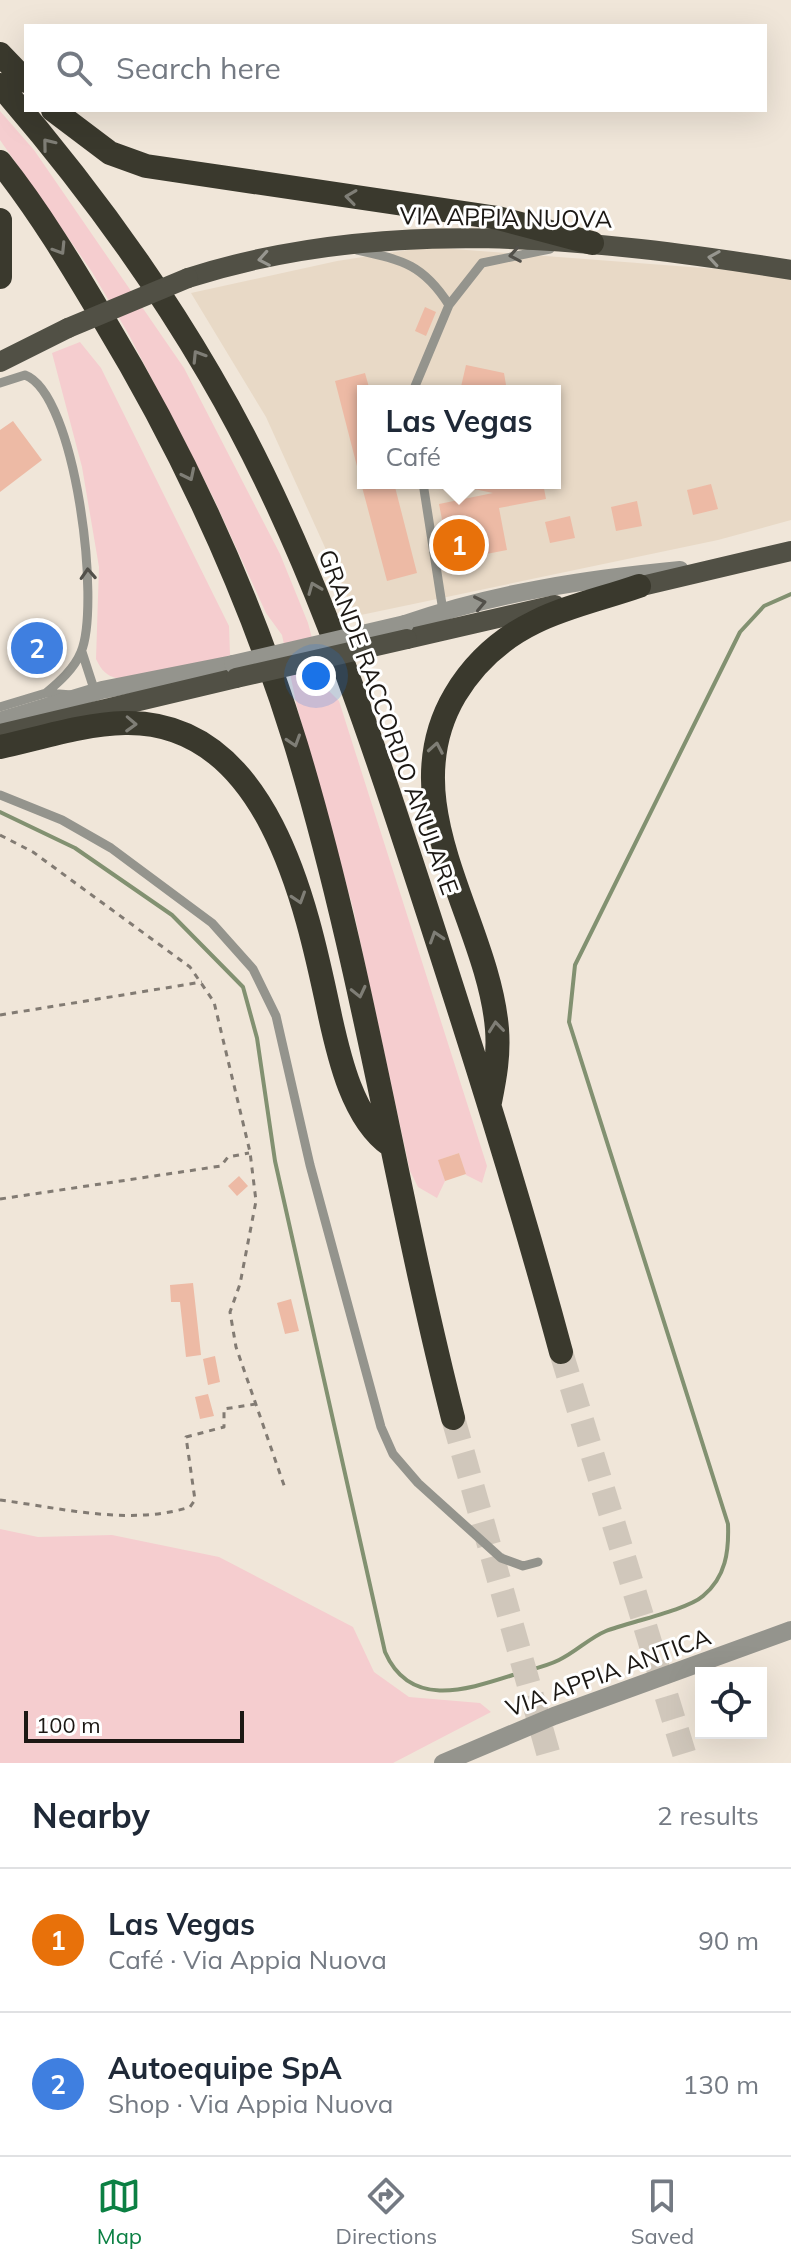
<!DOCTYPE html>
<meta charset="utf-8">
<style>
:root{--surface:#fff;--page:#f6f6f7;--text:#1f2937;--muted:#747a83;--line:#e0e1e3;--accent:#0b8043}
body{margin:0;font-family:Mulish,sans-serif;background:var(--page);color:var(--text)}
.controls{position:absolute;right:24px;bottom:24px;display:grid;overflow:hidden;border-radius:0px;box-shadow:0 8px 32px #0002}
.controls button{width:72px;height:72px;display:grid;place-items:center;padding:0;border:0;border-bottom:2px solid var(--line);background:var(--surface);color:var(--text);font:40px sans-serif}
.scale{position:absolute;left:24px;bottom:20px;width:220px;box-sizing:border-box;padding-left:8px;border:4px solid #1c1814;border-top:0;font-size:22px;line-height:28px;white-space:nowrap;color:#1c1814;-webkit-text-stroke:6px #fff;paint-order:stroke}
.you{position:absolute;left:316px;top:676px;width:28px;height:28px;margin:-20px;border:6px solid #fff;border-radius:50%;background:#1a73e8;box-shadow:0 0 0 12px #1a73e833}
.badge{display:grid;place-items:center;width:52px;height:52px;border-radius:50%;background:var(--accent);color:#fff;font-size:26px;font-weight:700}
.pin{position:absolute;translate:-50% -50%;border:4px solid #fff;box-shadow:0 2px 8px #0006}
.popup{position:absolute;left:357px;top:385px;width:204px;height:104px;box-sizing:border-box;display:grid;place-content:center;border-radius:0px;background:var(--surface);filter:drop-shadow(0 2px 6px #0005);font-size:26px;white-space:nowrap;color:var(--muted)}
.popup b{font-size:30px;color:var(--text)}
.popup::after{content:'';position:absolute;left:50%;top:100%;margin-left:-16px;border:16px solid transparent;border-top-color:var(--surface)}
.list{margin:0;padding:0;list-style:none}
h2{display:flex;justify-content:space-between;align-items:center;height:104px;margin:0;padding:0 32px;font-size:34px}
h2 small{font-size:26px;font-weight:400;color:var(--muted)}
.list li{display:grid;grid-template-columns:52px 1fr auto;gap:24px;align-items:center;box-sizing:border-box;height:144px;padding:0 32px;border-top:2px solid var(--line)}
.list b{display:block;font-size:30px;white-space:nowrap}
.list p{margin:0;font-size:26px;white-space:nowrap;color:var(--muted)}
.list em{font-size:26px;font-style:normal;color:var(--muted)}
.icon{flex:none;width:44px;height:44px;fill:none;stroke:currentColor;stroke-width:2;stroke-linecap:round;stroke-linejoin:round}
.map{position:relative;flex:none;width:791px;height:1763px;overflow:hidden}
.search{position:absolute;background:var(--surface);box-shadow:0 8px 32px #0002;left:24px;right:24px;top:24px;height:88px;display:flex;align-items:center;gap:20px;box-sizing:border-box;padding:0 28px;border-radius:0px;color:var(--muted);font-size:30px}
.sheet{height:392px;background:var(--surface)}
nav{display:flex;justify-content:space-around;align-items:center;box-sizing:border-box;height:112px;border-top:2px solid var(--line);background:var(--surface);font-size:22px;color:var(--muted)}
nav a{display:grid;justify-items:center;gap:4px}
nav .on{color:var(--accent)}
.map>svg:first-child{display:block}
</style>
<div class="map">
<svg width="791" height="1763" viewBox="0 0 791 1763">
<rect width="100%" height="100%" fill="#f0e6d9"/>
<path fill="#e8d9c6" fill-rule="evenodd" d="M427,247L756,272L791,279V520L718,540L356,616L266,417L191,293L337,261ZM363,391H555V483H363Z"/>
<path fill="#f5cdcf" d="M0,111L34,150L184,368L280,554L308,623L325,687L339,701L487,1166L482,1183L466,1175L459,1153L439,1160L445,1181L437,1198L418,1187L410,1171L353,908L297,707L282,635L266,613L213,497L129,335L92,272L0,140Z
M80,342L101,368L229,626L230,655C207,666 136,687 113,677C104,674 100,667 96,659L99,567L82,467L52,353Z
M0,1529L38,1537L112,1535L219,1557L353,1627L374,1672L409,1697L480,1703L491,1712L393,1763H0Z"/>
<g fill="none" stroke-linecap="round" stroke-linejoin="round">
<path stroke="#829171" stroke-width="4" d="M0,812L75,848L172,915L243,987L257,1038L275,1161L385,1652C410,1709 466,1690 513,1675C528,1670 545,1667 559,1660C576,1652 589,1638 606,1631C629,1622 687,1610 703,1596C726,1577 729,1551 728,1524L569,1022L575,965L740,632L764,606L791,594"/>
</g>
<path fill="#edbaa5" d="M425,307L436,312L426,336L415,331Z
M466,365L504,373L507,391H460Z
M365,373L370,391H363V473L359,474L335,381Z
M13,421L42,460L0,492V430Z
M361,483H394L417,573L387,581Z
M469,483H543L546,499L499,508L507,550L450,561L439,504L493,493L469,488Z
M711,484L718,509L693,515L687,490Z
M637,501L642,526L616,531L611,507Z
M570,516L575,538L550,543L545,522Z
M459,1153L466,1174L445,1181L438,1160Z
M239,1176L248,1186L237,1196L228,1186Z
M193,1283L201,1355L186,1357L180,1302H171L170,1285Z
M291,1299L299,1331L285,1334L277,1303Z
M215,1356L220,1382L208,1385L203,1359Z
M208,1394L214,1416L200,1419L195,1397Z"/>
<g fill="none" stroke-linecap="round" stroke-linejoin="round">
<path stroke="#d0c7bb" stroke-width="24" stroke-dasharray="24 12" stroke-linecap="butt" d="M561,1352L687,1763
M453,1418L551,1763"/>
<path stroke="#827b73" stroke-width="3" stroke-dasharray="6 6" stroke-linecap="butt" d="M0,835L33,852L190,967L214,1002L250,1152L256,1201L240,1284L230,1312L236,1347L286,1491
M0,1015L202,982
M0,1199L221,1166L228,1157L249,1153
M0,1500C61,1508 130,1526 190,1507L195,1500L186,1437L224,1427V1409L256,1404"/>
<path stroke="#94948d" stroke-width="9" d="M357,250C402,260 423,264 449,305
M0,383L25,375C76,394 101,605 81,652C74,669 59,682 46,693
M413,391L449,305L482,263L550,249
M423,483L443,611
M82,652L95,692
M0,707L46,693L72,695
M0,795L62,820L111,848L212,923L253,969L276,1016L310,1165L381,1427L393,1454L418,1483L501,1558L523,1566L538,1562"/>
<path stroke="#94948d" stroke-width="18" d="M405,624C493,593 587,579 680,570
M0,721L102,690L233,664
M443,1763L554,1716L791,1630"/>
<path stroke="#515045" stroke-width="20" d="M188,278C384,215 592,238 791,270
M0,362L68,328
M625,590L791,551
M407,639L555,605
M0,734L236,678"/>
<path stroke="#3a392d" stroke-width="24" d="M0,54L26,81
M0,85C78,175 150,272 210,375C304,535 363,713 420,888C470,1042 519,1196 561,1352
M53,110L110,153L146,166L498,218L592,243
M0,162C39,211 72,266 104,320C185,454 250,596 296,745C363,966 396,1195 453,1418
M0,220V277
M0,747C41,738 83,724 125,723C269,720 307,907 330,1016C339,1057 353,1119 390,1145
M490,1102C495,1077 499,1055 497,1029C488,919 390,805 455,695C474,663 502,638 535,622C567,606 605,598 639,586"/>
<path stroke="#94948d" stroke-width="18" d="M233,664L405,624"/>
<path stroke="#515045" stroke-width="20" d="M68,328L188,278
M236,678L407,639"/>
</g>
<defs><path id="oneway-chevron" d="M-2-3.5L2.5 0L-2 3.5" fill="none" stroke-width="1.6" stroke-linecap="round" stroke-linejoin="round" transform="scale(2)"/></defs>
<g stroke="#7f7e76">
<use href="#oneway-chevron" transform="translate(48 144) rotate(-129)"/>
<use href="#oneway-chevron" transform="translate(351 197) rotate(-172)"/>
<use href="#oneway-chevron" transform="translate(60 249) rotate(58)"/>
<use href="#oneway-chevron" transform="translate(198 356) rotate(-122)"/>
<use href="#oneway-chevron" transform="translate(189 475) rotate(64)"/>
<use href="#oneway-chevron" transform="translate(314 588) rotate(-112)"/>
<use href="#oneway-chevron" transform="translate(131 724) rotate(2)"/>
<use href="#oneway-chevron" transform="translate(294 741) rotate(72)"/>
<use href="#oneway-chevron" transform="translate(436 748) rotate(-80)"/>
<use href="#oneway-chevron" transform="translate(299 898) rotate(72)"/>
<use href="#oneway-chevron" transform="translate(436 937) rotate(-108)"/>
<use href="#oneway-chevron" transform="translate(359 992) rotate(77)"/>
<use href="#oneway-chevron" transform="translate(496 1027) rotate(-96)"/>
</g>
<g stroke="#52504a">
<use href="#oneway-chevron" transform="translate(515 255) rotate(170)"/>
<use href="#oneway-chevron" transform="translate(88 574) rotate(-93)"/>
<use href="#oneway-chevron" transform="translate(480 603) rotate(-12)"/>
</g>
<g stroke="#97968f">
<use href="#oneway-chevron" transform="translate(714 258) rotate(-171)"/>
<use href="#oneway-chevron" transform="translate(264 259) rotate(170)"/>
</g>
<g text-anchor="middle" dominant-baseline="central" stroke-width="6" stroke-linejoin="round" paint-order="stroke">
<g font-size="24" fill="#1c1814" stroke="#fff">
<text transform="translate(506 217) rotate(1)">VIA APPIA NUOVA</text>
<text transform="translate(389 722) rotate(70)">GRANDE RACCORDO ANULARE</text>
<text transform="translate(608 1672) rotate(-20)">VIA APPIA ANTICA</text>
</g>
</g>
</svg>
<div class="controls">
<button><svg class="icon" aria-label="locate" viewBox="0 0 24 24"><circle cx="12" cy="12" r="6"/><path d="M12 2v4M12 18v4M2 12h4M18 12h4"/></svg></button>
</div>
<div class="scale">100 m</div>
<div class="you"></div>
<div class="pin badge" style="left:459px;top:545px;background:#e8710a">1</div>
<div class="popup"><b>Las Vegas</b>Café</div>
<div class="pin badge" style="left:37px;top:648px;background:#3f7fe0">2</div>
<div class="search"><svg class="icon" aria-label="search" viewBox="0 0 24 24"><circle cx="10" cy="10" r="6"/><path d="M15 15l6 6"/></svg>Search here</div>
</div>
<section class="sheet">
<h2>Nearby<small>2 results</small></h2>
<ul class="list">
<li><span class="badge" style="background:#e8710a">1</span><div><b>Las Vegas</b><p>Café · Via Appia Nuova</p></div><em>90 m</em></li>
<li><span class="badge" style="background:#3f7fe0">2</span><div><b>Autoequipe SpA</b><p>Shop · Via Appia Nuova</p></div><em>130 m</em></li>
</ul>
</section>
<nav>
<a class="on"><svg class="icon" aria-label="map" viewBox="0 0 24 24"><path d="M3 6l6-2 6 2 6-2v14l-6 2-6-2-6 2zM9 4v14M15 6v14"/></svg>Map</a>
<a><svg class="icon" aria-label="directions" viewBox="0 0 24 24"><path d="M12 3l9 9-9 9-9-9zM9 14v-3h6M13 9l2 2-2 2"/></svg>Directions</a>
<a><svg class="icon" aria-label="saved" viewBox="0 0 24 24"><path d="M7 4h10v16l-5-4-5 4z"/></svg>Saved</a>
</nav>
